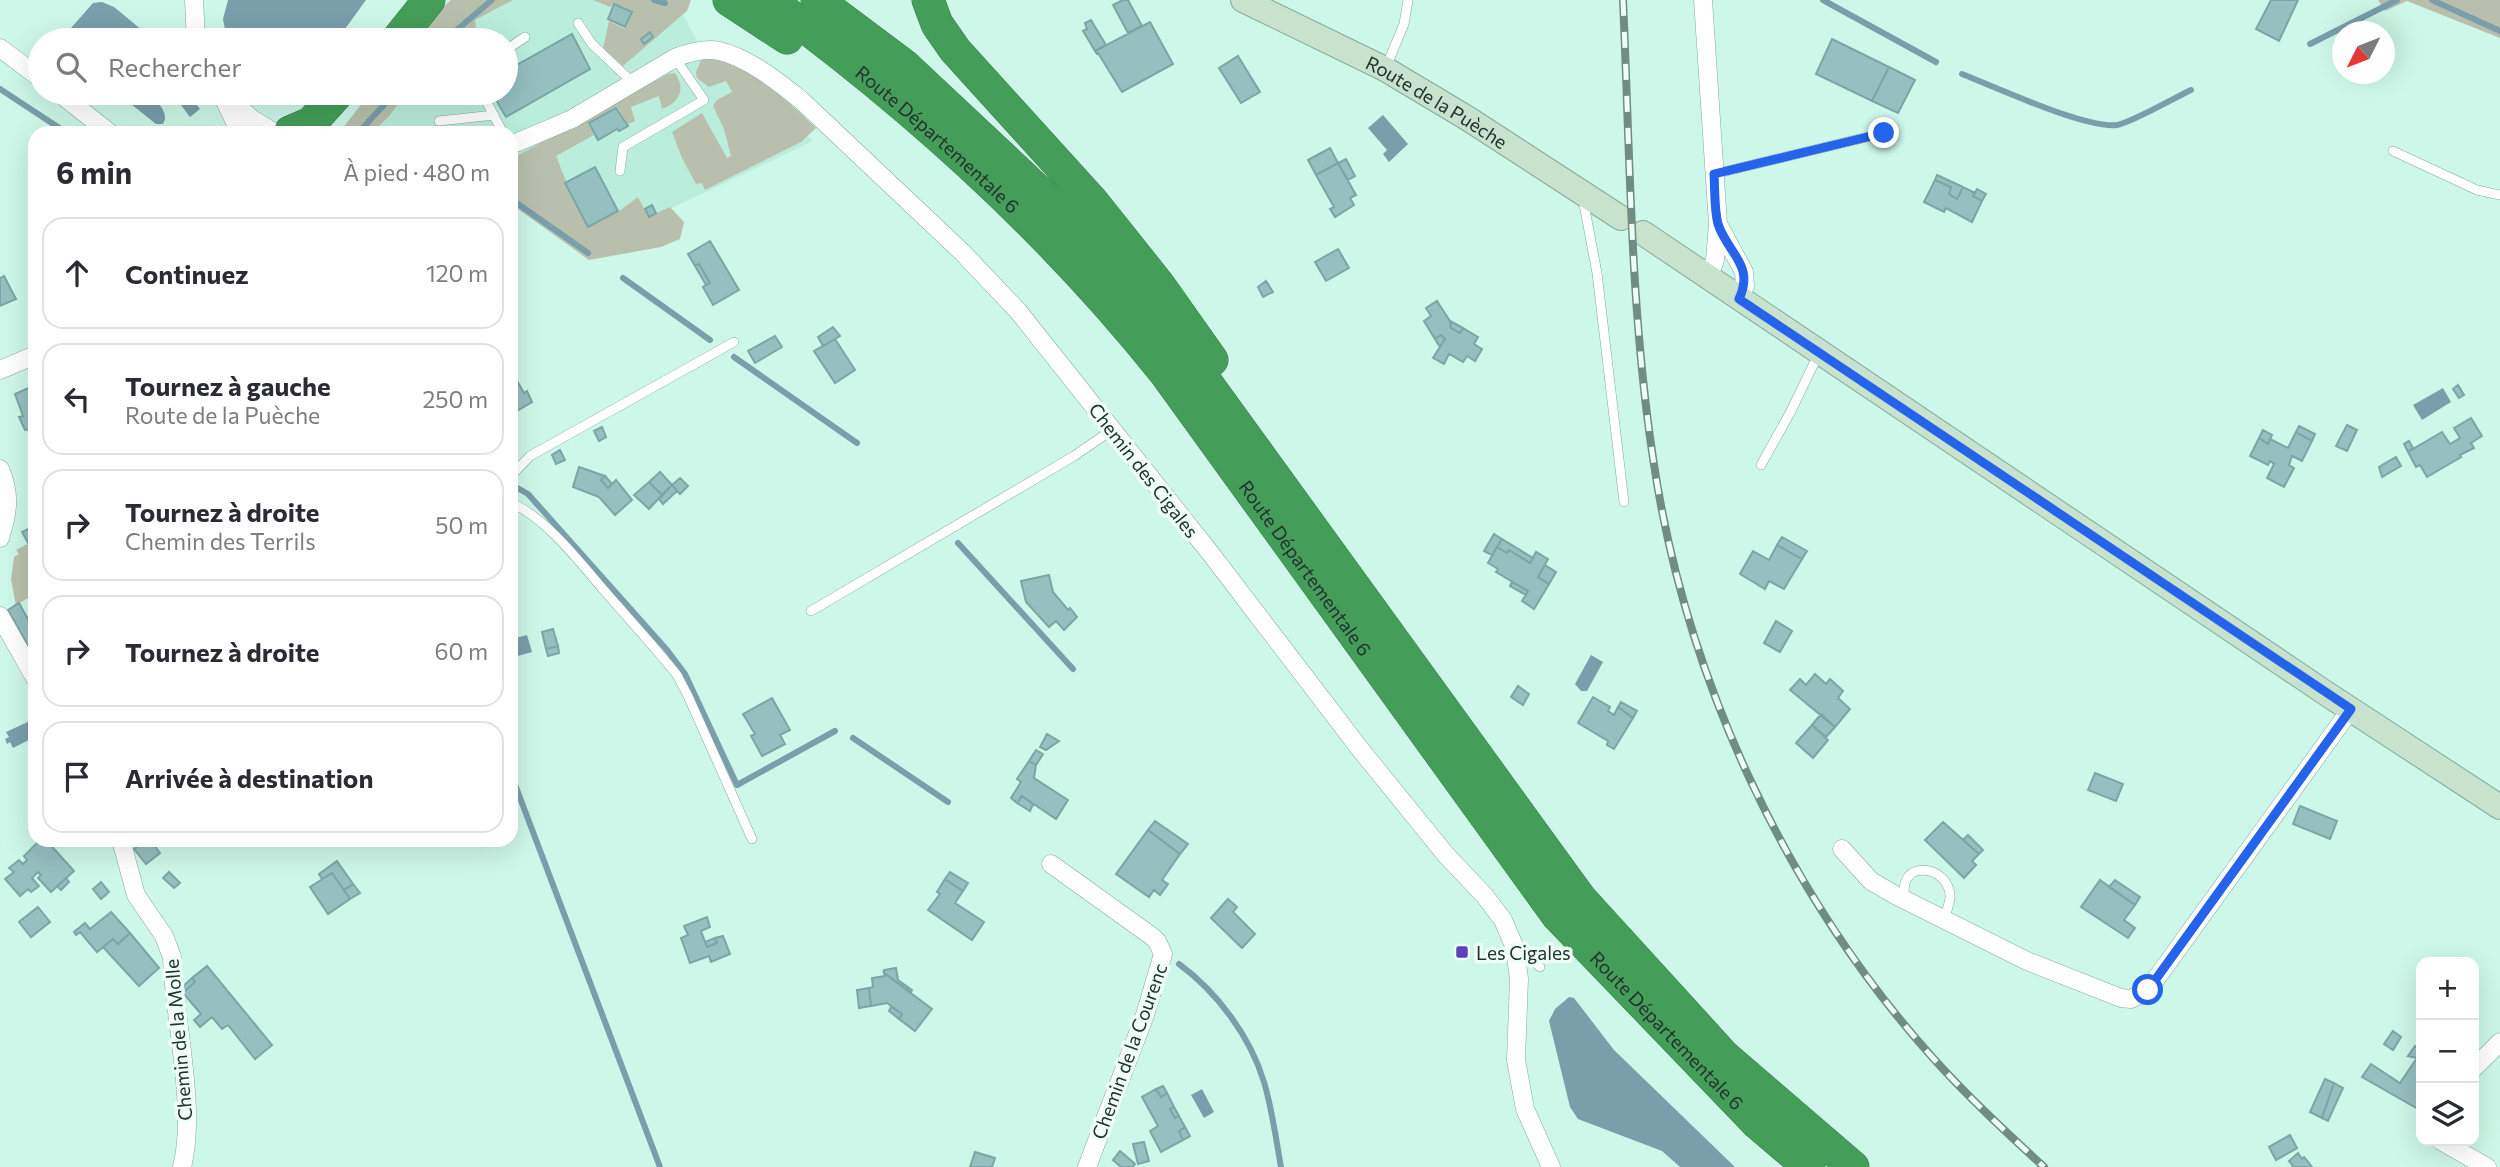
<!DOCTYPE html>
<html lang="fr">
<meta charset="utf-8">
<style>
:root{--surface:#fff;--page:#f7f7f7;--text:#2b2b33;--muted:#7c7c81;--line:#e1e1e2}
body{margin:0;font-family:Commissioner,sans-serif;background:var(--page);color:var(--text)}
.controls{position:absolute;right:21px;bottom:21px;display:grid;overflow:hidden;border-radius:14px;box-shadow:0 7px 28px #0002}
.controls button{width:63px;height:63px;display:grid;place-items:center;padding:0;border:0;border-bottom:2px solid var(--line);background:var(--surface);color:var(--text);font:35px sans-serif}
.compass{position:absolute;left:2332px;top:21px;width:63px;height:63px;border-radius:50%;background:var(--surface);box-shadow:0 7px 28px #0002;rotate:228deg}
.stop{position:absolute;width:21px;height:21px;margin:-16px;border:5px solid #2563eb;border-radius:50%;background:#fff}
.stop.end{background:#2563eb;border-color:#fff;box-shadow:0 2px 7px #0008}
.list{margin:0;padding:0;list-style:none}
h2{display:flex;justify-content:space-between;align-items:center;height:91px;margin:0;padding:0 28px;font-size:30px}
h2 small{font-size:23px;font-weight:400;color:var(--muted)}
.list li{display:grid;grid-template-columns:46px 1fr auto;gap:21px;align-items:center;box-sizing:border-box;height:112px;margin:0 14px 14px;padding:0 14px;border:2px solid var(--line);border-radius:21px}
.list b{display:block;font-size:26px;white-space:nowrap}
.list p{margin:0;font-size:23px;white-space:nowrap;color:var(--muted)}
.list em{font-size:23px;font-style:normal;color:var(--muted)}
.icon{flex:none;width:38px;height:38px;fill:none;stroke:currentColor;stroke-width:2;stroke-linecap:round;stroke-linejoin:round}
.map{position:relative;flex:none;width:2500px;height:1167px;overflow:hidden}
.search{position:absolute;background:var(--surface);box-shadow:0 7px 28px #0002;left:28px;top:28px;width:490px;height:77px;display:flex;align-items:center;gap:18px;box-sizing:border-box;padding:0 24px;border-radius:38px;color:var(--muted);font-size:26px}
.panel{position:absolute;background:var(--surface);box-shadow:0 7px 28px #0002;left:28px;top:126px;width:490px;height:721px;border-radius:21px}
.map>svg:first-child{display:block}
</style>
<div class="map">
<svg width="2500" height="1167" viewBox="0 0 2500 1167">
<rect width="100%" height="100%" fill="#cdf7e8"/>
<path fill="#bbeddc" d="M470,0H668L677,3L710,66L762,92L813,141L587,248L511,195V133H350L383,93H506V40H429Z"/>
<path fill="#b8c0ad" d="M451,0H513L475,20L476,28L454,40H414L435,14Z
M593,0H691L687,11L623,66L603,49L609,21L625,29L633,12L614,3L610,7Z
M2378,0H2500V38L2407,1L2385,11Z
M714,57C756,68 785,99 816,128L801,142L705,190L702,183L696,184L682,158L672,132L702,113L727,158L731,156L724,129L713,106L717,100L732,92L726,81L709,87L697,78L696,72L702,58Z
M675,73C686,89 680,102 662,109L659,96L631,107L635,121L628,124L617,107L588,123L594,135L556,156L566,181L564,183L588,227L618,212L638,197L648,217L670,207L684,222L680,239L661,247L589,260L511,204V159L668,74Z
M370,93H406L390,115L372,133H339Z
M33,541L35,594L16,605L11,579L14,557L19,554L16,550Z"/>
<path fill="#7a9faa" d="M228,0H366L337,40H227L223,19Z
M102,2L114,7L154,40H63L64,36L93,3Z
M117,93H150C157,102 170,113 163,124H156Z
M172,93H188L200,109L190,117Z
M1383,115L1408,144L1389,162L1383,154L1387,150L1368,128Z
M2443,388L2451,402L2422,420L2413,405Z
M527,635L532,652L511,658V639Z
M1591,655L1603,662L1587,691H1581L1575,684Z
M32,720L35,726V737L13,748L10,742L7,744L5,739L9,737L6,732Z
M1569,997L1574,998L1614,1050L1735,1167H1680L1662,1151L1578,1119L1570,1107L1549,1021L1555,1009Z
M1202,1089L1214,1112L1204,1118L1191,1095Z"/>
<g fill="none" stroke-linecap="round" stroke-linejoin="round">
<path stroke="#7a9faa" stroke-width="6" d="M654,0L665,3
M1823,0L1936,62
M2432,0L2500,31
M445,40L492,0
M2310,44L2397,0
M1962,74C1995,87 2086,129 2117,125C2133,122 2174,98 2191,90
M0,89L67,133
M358,133L395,93
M511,199L588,253
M623,278L710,340
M734,357L857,443
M514,486L528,494L667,650L685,674L737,785L835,731
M958,543L1073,669
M853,738L948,802
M511,774L660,1167
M1179,964C1217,992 1250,1036 1264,1082C1272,1109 1276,1139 1281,1167"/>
</g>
<path fill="#96bfbf" stroke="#7aa6a6" stroke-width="2" d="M1123,0H1128L1142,26L1128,33L1113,5Z
M2271,0H2298L2279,41L2256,29Z
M614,4L632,12L625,27L608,19Z
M1091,20L1106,45L1095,51L1083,31L1087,29L1085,23Z
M1150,22L1173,64L1122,92L1098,53L1097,54L1095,51Z
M650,32L653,37L644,44L641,39Z
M572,34L590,69L506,117L492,93H506V71Z
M1832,39L1889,67L1872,101L1816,74Z
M1238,56L1260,92L1241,103L1219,68Z
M1889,67L1915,80L1898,113L1872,101Z
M616,108L628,126L619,131L617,129L598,140L589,123Z
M1330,148L1338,163L1316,175L1308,160Z
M1346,159L1355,176L1348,180L1338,163Z
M1338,163L1356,195L1350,198L1354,205L1335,217L1330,209L1334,207L1316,175Z
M595,167L618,211L588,227L565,183Z
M1937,175L1963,187L1957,199L1949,194L1951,187L1935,180Z
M1935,180L1951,187L1949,194L1957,199L1963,187L1975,193L1973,196L1982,201L1972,222L1946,208L1944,212L1924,202Z
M1977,189L1986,194L1982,201L1973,196Z
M652,205L656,213L649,217L645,209Z
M710,241L739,290L713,305L703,287L710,283L699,264L695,266L688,254Z
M1338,249L1349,268L1326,281L1315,262Z
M699,264L710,283L706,285L695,266Z
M4,276L16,299L0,306V278Z
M1266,281L1273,292L1263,297L1258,287Z
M1437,301L1450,321L1451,328L1460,333L1463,328L1478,337L1474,344L1482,349L1475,361L1467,356L1463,362L1449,354L1444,364L1433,358L1445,339L1441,335L1435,339L1424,321L1431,316L1426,308Z
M1450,321L1463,328L1460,333L1451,328Z
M833,327L840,336L823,346L818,337Z
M1441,335L1445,339L1440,347L1435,339Z
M775,336L782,347L755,363L748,351Z
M835,339L855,370L835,383L814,351Z
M511,362L515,369L512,372L524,393L527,391L532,402L515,412L511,404Z
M35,385V445L28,429L25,430L19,417L23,416L15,394Z
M2458,385L2464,395L2459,398L2453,389Z
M2471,418L2482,436L2471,443L2474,448L2460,455L2461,457L2427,477L2420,465L2416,467L2408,452L2442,432L2450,444L2460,438L2454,428Z
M2347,425L2357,430L2347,451L2336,446Z
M2299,426L2315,434L2312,441L2296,432Z
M602,427L606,437L599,441L594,431Z
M2263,430L2272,435L2268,444L2259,438Z
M2296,432L2312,441L2302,461L2292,456L2289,465L2294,468L2284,487L2267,478L2274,464L2270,461L2268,465L2250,456L2259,438L2268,444L2270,439L2288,448Z
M2409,441L2413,448L2408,452L2404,444Z
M560,450L565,460L556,464L552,455Z
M2396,457L2401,466L2382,477L2379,467Z
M579,467L605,476L601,480L608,488L616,480L632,500L615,515L599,497L573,487Z
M660,472L672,485L662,495L649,482Z
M605,476L612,484L608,488L601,480Z
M680,478L688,486L680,494L672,485Z
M649,482L662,495L649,509L634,495Z
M672,485L677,491L663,504L659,499Z
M28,529L33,541L28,543L22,532Z
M1494,534L1502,539L1492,555L1484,551Z
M1782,537L1807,551L1802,559L1777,545Z
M1502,539L1533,558L1530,563L1509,550L1507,553L1497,547Z
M1777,545L1802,559L1784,589L1769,581L1765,589L1740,574L1753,551L1769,560Z
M1497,547L1507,553L1509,550L1530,563L1536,552L1548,559L1538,577L1549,584L1534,609L1522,601L1528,591L1496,572L1498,569L1488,563Z
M1545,565L1556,572L1549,584L1538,577Z
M1049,575L1053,592L1068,610L1070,608L1077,617L1064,630L1056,621L1049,627L1026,602L1021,581Z
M1512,582L1528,591L1526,595L1510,586Z
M19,603L29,621L32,620L35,626V658L8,610Z
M1776,621L1792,631L1780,652L1764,643Z
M553,629L558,646L546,649L542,632Z
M558,646L559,653L548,656L546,649Z
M1815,674L1826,684L1830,679L1843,691L1838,698L1850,709L1835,727L1790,690L1800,679L1806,685Z
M1518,686L1529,694L1523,705L1511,697Z
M1593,697L1610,707L1608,711L1614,715L1618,707L1633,718L1614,749L1607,745L1608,741L1578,723Z
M772,698L790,730L780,735L785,744L762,756L751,736L755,734L743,714Z
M1621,702L1637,711L1633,718L1618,707Z
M1821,714L1835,727L1826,737L1812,725Z
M1812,725L1828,740L1813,758L1796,743Z
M1047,734L1059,741L1046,750L1040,747Z
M1036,750L1043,754L1036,765L1029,761Z
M1029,761L1036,765L1034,778L1068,800L1056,819L1022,796L1017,803L1011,798L1021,782L1017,779Z
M2095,773L2123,784L2116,801L2088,790Z
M1022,796L1033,804L1030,811L1017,803Z
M2300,806L2337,821L2330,839L2293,824Z
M1155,821L1188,844L1180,854L1148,830Z
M1943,822L1979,854L1972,861L1976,865L1964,878L1925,840Z
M1148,830L1180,854L1162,880L1168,884L1160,895L1154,890L1149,897L1116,874Z
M1968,835L1983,850L1979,854L1963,840Z
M40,840H46L74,871L51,892L38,878L41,875L38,872L32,878L39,886L31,892L28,889L20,896L5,879L14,872L9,868L19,860L23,864L27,860L24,856Z
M146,840H150L160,853L146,864L134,849Z
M337,861L353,884L344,890L332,873L322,879L319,874Z
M169,872L180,883L174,888L163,878Z
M950,872L968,883L963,891L945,879Z
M332,873L350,899L328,914L310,887Z
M66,878L69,882L61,890L57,886Z
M945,879L963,891L955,903L984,922L972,940L928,910L940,894L937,892Z
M2100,880L2135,905L2124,920L2135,928L2128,938L2081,907Z
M2115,880L2140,897L2135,905L2109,887Z
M101,882L109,892L101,899L93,889Z
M353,884L360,893L350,899L344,890Z
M1228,899L1237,907L1233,912L1255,934L1242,948L1211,918Z
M38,907L50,922L31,937L19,922Z
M111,912L130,933L118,944L113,939L97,952L80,932L76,935L74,932L85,923L90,929Z
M707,917L710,927L701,931L707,947L717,943L715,938L723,936L730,954L711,962L709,956L690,963L681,938L688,935L684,926Z
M130,933L159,968L139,986L103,947L113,939L118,944Z
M715,938L717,943L707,947L705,942Z
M207,966L272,1045L255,1059L228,1025L222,1029L212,1017L200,1027L194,1020L201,1014L183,993L195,982L192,978Z
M896,968L898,980L912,990L911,992L884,973V970Z
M884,973L932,1009L915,1031L899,1019L902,1014L887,1003L871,1006L869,988L873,987L872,978L885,976Z
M192,978L195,982L183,993L180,989Z
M869,988L871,1006L859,1008L857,990Z
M891,1007L902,1014L899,1019L889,1011Z
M2393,1031L2401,1037L2393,1050L2384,1044Z
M2415,1046L2421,1051V1105L2418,1109L2362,1077L2371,1064L2400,1083L2417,1058L2408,1056Z
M2325,1079L2334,1083L2322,1118L2310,1112Z
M2334,1083L2343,1088L2328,1121L2322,1118Z
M1163,1086L1167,1093L1161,1097L1156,1089Z
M1156,1089L1161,1097L1167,1093L1174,1107L1170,1109L1175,1118L1179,1116L1185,1127L1179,1131L1183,1140L1161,1152L1150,1131L1158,1126L1142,1097Z
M1174,1107L1179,1116L1175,1118L1170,1109Z
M1185,1127L1190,1136L1183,1140L1179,1131Z
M2290,1135L2297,1148L2276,1160L2269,1147Z
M1144,1142L1149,1161L1138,1164L1133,1144Z
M1120,1151L1135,1164L1133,1167H1121L1113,1160Z
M975,1152L995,1158L992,1167H970Z
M2298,1153L2302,1159L2304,1157L2312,1167H2292L2293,1166L2289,1161Z"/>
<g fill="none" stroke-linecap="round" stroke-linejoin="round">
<defs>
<path id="lane" d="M578,23L592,44L632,82
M506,50L525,37
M1386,67L1404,24L1408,0
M482,93L503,133
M439,121L494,115
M2393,151L2477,190L2500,195
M620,171L623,147L704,100L675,58
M1714,174L1884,133
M1583,199L1597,273L1624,502
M1761,465L1791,411L1818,355
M511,476L530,456L734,342
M511,503C545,517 578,560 602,588C627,617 653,645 677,675L688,696L752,839
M811,611L1074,456L1112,430
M1905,898C1897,857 1951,865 1950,898C1949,905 1946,913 1944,920
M1528,956L1540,967"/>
<path id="street" d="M194,0L196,40
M1703,0L1718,224
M0,48L40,78
M59,93L110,133
M223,93L252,119L275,133
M224,99L240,133
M511,145L572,119L675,58C686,53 706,48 719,51C747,57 779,82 801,100L962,252L1018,311L1211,554L1360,749L1446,855L1484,895L1503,920L1515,948L1519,979L1516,1060L1525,1109L1551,1167
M1708,278L1715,260L1718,224L1744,272L1745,286L1739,299
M0,370L35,355
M0,469C11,495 8,513 0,538
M0,616L35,678
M121,840L136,895L164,936L172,957C174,1019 197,1108 182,1167
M1842,849L1871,881L1895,895L2027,961L2121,998L2131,999L2148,990L2351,709
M1051,864L1150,935L1157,941L1163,954L1145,1015L1087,1167
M2474,1068L2500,1042
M2441,1141L2487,1167"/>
<g id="secondary">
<path id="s1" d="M1243,0L1385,69L1467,118L1621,218"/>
<path d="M1643,233L2327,694L2500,807"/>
</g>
<g id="highway">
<path d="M729,0L787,38"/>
<path id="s2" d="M769,0C915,107 1053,232 1166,374L1557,915L1758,1124L1809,1167"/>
<path d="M817,0L905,66L1066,217L1203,378L1580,898L1724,1056L1853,1167"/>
<path d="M928,0L937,24L955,50L1092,201L1159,285L1212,360"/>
<path d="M397,40L429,0"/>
<path d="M290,132L311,123L338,93"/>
</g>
</defs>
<use href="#lane" stroke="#83ab9e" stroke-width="10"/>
<use href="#street" stroke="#83ab9e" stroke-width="19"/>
<use href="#secondary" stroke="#83ab9e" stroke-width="26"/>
<use href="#highway" stroke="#38794a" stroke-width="33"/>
<use href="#lane" stroke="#fff" stroke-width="9"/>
<use href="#street" stroke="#fff" stroke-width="18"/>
<use href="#secondary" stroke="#c7e2cd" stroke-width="24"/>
<use href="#highway" stroke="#449e59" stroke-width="32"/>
<defs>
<path id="rail" d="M1623,0C1630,152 1630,307 1653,458C1685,677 1785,893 1933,1058C1968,1097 2006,1132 2044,1167"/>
</defs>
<use href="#rail" stroke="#708d83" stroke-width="8"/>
<use href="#rail" stroke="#edfef8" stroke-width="5" stroke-dasharray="16" stroke-linecap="butt"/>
</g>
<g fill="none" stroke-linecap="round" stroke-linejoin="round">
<path stroke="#2563eb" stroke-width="9" d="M1884,133L1714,174C1715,189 1714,209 1718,224C1728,254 1755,265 1739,299L2351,709L2148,990"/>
</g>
<rect fill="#6141ba" stroke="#edfef8" stroke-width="2.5" x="1455" y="945" width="14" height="14" rx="3.5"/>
<g text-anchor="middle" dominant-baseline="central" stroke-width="7" stroke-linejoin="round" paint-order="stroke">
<g font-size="19" fill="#22332d" stroke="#edfef8">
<text stroke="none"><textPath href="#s1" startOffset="219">Route de la Puèche</textPath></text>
<text stroke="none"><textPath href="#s2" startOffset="219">Route Départementale 6</textPath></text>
<text transform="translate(1144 470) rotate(52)">Chemin des Cigales</text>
<text stroke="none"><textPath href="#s2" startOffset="786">Route Départementale 6</textPath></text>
<text stroke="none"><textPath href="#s2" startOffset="1374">Route Départementale 6</textPath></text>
<text transform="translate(178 1040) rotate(-95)">Chemin de la Molle</text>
<text transform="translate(1129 1051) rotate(-70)">Chemin de la Courenc</text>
</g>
<g font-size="19" fill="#22332d" stroke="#edfef8" text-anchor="start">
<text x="1476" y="952">Les Cigales</text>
</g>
</g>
</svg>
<div class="controls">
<button>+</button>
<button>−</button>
<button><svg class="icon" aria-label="layers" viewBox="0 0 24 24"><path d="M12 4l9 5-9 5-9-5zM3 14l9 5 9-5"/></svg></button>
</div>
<svg class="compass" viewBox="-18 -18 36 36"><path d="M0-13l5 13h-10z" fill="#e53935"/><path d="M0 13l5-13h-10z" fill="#7c7c81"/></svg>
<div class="stop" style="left:2148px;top:990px"></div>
<div class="stop end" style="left:1884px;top:133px"></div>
<div class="search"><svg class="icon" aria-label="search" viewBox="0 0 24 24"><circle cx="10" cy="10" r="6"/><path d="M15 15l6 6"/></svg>Rechercher</div>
<section class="panel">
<h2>6 min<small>À pied · 480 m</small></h2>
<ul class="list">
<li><svg class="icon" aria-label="ahead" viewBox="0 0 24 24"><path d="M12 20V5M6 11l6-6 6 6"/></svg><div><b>Continuez</b></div><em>120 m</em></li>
<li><svg class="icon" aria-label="left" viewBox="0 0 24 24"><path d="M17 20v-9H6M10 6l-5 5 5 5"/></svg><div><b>Tournez à gauche</b><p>Route de la Puèche</p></div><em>250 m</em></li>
<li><svg class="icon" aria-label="right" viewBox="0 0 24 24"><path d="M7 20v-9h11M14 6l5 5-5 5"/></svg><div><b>Tournez à droite</b><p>Chemin des Terrils</p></div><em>50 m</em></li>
<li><svg class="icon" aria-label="right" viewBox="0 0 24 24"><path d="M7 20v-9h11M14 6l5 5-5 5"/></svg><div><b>Tournez à droite</b></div><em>60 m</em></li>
<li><svg class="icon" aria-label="arrive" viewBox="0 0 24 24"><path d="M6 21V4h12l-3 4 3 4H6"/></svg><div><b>Arrivée à destination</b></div></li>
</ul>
</section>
</div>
